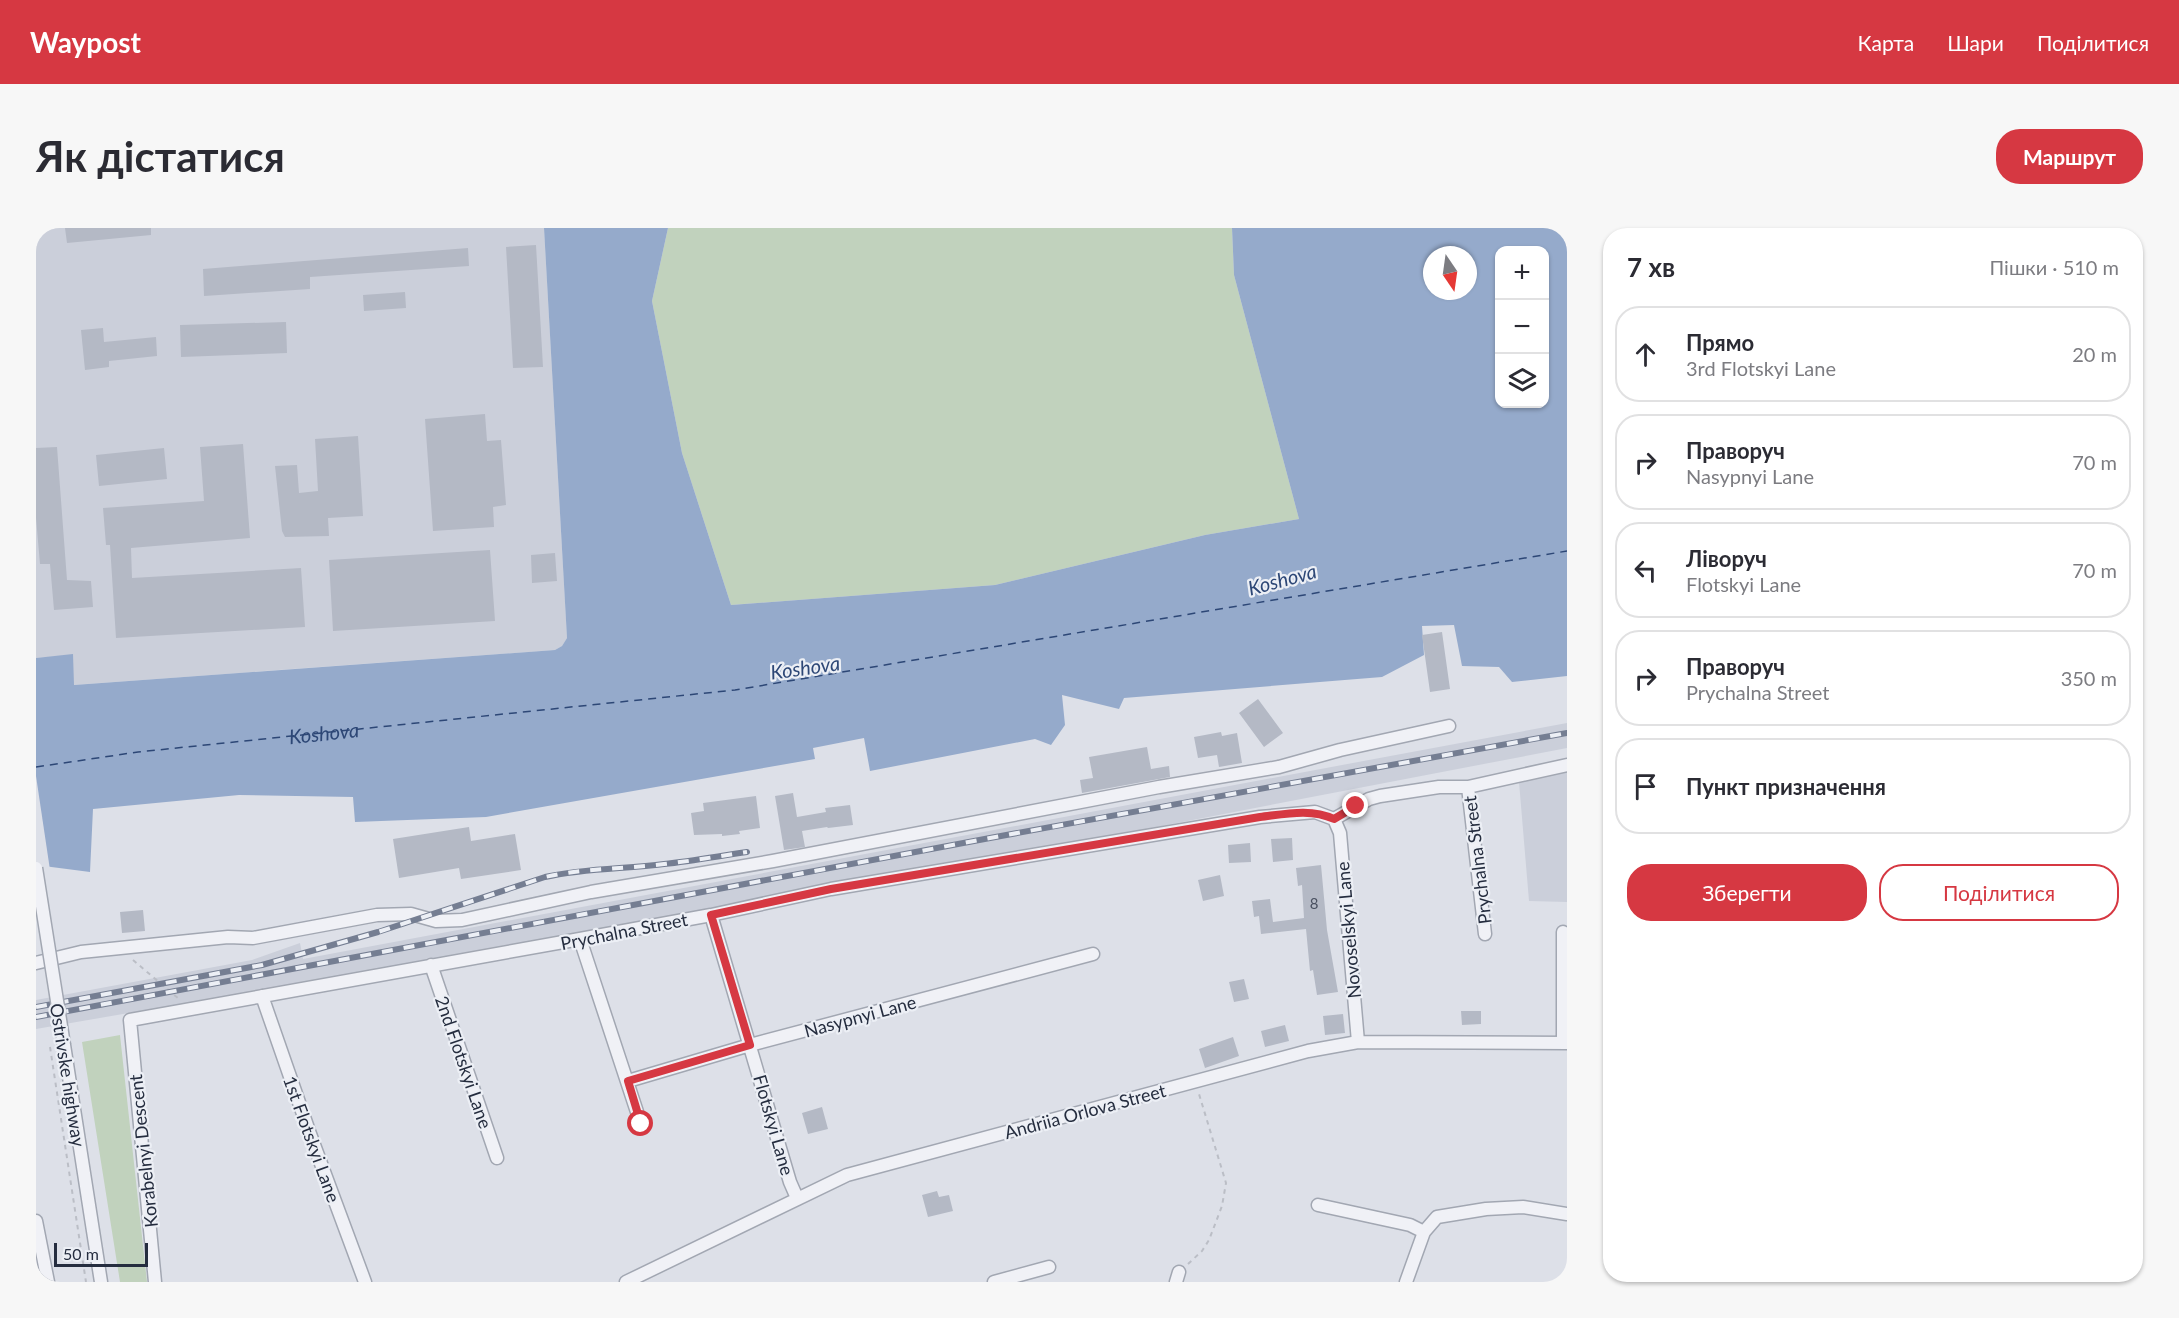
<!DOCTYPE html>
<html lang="uk">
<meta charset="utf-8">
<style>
:root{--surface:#fff;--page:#f7f7f7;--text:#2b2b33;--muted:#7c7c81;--line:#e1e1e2;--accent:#d63842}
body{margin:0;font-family:Lato,sans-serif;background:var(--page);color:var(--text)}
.controls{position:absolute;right:18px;top:18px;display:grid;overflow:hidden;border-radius:12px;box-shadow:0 2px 4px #0004}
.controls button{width:54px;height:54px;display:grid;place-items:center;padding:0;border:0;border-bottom:2px solid var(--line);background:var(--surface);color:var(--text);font:30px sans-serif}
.compass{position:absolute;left:1387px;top:18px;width:54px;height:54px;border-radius:50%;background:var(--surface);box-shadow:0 2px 4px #0004;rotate:167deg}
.scale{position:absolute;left:18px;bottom:15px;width:94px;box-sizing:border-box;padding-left:6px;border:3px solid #252d3f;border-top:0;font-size:16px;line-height:21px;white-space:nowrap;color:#252d3f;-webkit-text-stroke:4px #eceff5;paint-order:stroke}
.stop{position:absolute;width:18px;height:18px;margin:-14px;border:4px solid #d63842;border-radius:50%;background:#fff}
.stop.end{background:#d63842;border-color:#fff;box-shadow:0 2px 6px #0008}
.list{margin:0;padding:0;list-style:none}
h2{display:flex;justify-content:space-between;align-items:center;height:78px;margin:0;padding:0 24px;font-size:26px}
h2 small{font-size:20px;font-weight:400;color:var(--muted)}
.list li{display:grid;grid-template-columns:39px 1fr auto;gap:18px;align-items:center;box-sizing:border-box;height:96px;margin:0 12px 12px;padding:0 12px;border:2px solid var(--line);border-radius:24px}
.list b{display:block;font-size:22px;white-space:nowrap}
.list p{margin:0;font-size:20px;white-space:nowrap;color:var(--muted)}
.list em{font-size:20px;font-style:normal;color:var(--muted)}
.actions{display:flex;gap:12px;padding:18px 24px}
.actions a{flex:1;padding:14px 0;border:2px solid var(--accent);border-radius:24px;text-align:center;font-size:21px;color:var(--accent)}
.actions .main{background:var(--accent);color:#fff}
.icon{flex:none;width:33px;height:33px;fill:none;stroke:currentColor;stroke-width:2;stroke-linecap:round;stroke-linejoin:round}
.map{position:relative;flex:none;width:1531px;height:1054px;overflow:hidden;border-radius:24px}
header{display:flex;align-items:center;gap:36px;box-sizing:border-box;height:84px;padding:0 30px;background:var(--accent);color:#fff}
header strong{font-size:28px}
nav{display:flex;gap:33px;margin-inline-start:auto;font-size:21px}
.intro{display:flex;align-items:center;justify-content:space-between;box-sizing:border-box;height:144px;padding:0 36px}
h1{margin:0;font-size:42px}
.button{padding:15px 27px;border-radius:24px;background:var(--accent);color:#fff;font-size:21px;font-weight:700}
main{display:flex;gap:36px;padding:0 36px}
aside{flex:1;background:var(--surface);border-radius:24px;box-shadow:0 2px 4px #0004}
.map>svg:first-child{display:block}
</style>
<header>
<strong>Waypost</strong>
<nav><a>Карта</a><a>Шари</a><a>Поділитися</a></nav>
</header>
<div class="intro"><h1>Як дістатися</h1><a class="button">Маршрут</a></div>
<main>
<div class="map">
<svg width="1531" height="1054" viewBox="0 0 1531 1054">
<rect width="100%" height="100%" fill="#dde0e8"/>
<path fill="#cbcfda" d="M0,0H508L531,410L526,418L519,422L37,457V427L0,430Z
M1531,495V520L673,685L0,801V772L216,732L264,715L267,731Z
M1531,544V674L1493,673L1483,554Z"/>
<path fill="#c1d2bd" d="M632,0H1196L1198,47L1263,291L1169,307L959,357L695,377L646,225L616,73Z
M84,807L111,1054H84L46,814Z"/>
<path fill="#95aacb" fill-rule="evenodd" d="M508,0H632L616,73L646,225L695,377L959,357L1169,307L1263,291L1198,47L1196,0H1531V448L1476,454L1463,439L1426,438L1418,397L1386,398L1388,427L1346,449L1088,470L1083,481L1026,467L1029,497L1015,517L999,511L834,543L828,510L777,520L779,531L450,589L319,594L317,569L203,567L57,581L54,644L0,637V430L37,426L38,457L519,422L526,418L531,410ZM1464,22H1508V176H1464ZM1396,27H1432V63H1396Z"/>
<path fill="#dde0e8" d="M0,548L14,642L0,640Z"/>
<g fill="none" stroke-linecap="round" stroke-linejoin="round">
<path stroke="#2d4776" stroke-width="1.5" stroke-dasharray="8 6" stroke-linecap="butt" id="s1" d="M0,539L102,524L699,462L1531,323"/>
</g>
<path fill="#b4b9c5" d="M29,0H115V7L31,15Z
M500,17L507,139L477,140L470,19Z
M432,20L433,38L274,49V61L168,68L167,41Z
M369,64L370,80L328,83L327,67Z
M250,94L251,125L145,129L144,97Z
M67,100L68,114L120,109L121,128L73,133V139L49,142L45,102Z
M449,186L451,213L465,212L470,277L457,279L458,299L397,303L389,191Z
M322,208L327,288L292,290L293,308L249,309L246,303L239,238L261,237L263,265L282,263L279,211Z
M207,216L214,310L95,320L96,350L265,340L269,399L80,410L74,317H70L67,280L168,273L164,219Z
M21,219L31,352L55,353L57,379L18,382L14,336H4L0,290V220Z
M128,220L131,251L63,258L60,227Z
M454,322L459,393L297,403L293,332Z
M519,325L521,353L496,355L495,327Z
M1406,404L1414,461L1394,464L1386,407Z
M1222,471L1247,505L1228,519L1203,485Z
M1185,504L1186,508L1201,505L1206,535L1183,539L1181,527L1162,530L1158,509Z
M1111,519L1115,541L1133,538L1134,549L1046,565L1044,552L1057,550L1053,529Z
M757,565L761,589L790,584L789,580L814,577L817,597L792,600L791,599L766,603L769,619L748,622L739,568Z
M720,568L724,600L703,603L704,606L686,608V606L658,607L655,585L668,583L667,575Z
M433,599L435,613L479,606L485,642L425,651L423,640L363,650L357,611Z
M1256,610L1257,632L1237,634L1235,611Z
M1214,615L1215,634L1193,635L1192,617Z
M1285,637L1291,702L1302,764L1281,767L1277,742L1274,743L1270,701L1225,706L1223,688L1218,689L1216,673L1234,671L1237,694L1268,690L1266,657L1262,658L1260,640Z
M1184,647L1188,668L1167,673L1162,652Z
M107,682L109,703L86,705L84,684Z
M1208,751L1213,771L1198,774L1193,754Z
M1425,783H1445V796L1426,797Z
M1307,786L1309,805L1289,807L1287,788Z
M1249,797L1253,813L1229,819L1225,803Z
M1197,809L1203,828L1169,840L1163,821Z
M786,879L792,901L772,906L766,885Z
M901,963L903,969L913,967L917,983L892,989L886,967Z"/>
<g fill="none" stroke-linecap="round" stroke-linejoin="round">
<defs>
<path id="minor" d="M1432,559L1449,706
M1298,591L1304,605L1322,814
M675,687L754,954L761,970
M544,711L605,896
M0,735L45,724L192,709L217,710L341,687L375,686L400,693L426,692L555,664L737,633L1123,559L1243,539L1304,522L1413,498
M395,737L461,930
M226,768L274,906L329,1054
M1527,815V704
M28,817L65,1054
M592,853L714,817L1057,726
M1282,977L1374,997L1388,1004
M0,993L12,1054
M119,1054L94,792L544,711L675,687L795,661L1224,589L1279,584L1298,591L1333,571L1344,568L1403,559H1432L1531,537
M590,1054L811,947L1272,823L1322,814L1531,815
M958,1054L1013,1039
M1140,1054L1143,1044
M1370,1054L1388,1004L1401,989L1450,981L1487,979L1531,986"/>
</defs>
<use href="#minor" stroke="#a2a7b2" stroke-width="15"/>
<path stroke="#bbbec6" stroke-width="2" stroke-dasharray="4.5 4.5" stroke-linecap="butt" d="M97,732L143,771
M14,819L50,1054
M1152,1036L1166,1023L1173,1012L1186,978L1190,955L1163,866"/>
<use href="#minor" stroke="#f0f1f6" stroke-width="12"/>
<defs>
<path id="rail" d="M0,779L226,737L342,704L509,649C549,640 588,641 628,636C656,633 683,628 711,624
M0,789L954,610L1531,505"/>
</defs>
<use href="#rail" stroke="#757e92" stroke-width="6"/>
<use href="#rail" stroke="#eceff5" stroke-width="4" stroke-dasharray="11" stroke-linecap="butt"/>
<defs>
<path id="minor-bridge" d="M0,640L28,817"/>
</defs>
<use href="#minor-bridge" stroke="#a2a7b2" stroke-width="15" stroke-linecap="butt"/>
<use href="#minor-bridge" stroke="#f0f1f6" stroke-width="12"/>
</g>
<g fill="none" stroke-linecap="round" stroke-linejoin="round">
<path stroke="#d63842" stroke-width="8" d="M605,896L592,853L714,817L675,687L795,661L1224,589C1249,586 1275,580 1298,591L1320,578"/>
</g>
<g text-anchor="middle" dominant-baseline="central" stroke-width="4.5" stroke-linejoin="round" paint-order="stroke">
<g font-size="15" fill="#495060">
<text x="1278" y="675">8</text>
</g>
<g font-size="18" fill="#252d3f" stroke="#eceff5">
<text transform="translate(1441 632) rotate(-97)">Prychalna Street</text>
<text transform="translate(1312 702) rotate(-95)">Novoselskyi Lane</text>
<text transform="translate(588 703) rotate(-11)">Prychalna Street</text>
<text transform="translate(824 788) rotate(-15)">Nasypnyi Lane</text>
<text transform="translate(428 834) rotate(71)">2nd Flotskyi Lane</text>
<text transform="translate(32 847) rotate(81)">Ostrivske highway</text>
<text transform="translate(1049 883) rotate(-15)">Andriia Orlova Street</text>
<text transform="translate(738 897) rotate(74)">Flotskyi Lane</text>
<text transform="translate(276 911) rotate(70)">1st Flotskyi Lane</text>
<text transform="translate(107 923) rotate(-96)">Korabelnyi Descent</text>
</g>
<g font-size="20" font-style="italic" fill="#2d4776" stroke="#eceff5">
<text transform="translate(1246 351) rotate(-15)">Koshova</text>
<text transform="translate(769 439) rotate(-8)">Koshova</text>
<text stroke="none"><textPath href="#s1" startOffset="290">Koshova</textPath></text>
</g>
</g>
</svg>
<div class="controls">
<button>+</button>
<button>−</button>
<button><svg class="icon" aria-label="layers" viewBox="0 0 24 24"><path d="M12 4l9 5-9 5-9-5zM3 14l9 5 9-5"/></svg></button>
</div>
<svg class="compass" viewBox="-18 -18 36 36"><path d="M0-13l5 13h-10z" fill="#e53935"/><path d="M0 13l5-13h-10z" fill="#7c7c81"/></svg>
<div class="scale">50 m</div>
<div class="stop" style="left:605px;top:896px"></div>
<div class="stop end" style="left:1320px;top:578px"></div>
</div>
<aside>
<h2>7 хв<small>Пішки · 510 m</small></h2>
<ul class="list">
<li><svg class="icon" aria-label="ahead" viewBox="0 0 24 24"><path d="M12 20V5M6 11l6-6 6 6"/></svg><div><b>Прямо</b><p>3rd Flotskyi Lane</p></div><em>20 m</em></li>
<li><svg class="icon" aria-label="right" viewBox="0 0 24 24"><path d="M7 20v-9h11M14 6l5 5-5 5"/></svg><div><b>Праворуч</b><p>Nasypnyi Lane</p></div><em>70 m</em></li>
<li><svg class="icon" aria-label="left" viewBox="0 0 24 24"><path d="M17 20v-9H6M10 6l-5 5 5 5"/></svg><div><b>Ліворуч</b><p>Flotskyi Lane</p></div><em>70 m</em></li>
<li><svg class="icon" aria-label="right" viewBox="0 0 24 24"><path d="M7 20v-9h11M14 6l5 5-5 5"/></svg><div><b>Праворуч</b><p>Prychalna Street</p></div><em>350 m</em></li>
<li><svg class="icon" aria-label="arrive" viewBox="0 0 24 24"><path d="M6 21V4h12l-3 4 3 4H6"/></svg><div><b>Пункт призначення</b></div></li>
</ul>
<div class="actions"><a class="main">Зберегти</a><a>Поділитися</a></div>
</aside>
</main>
